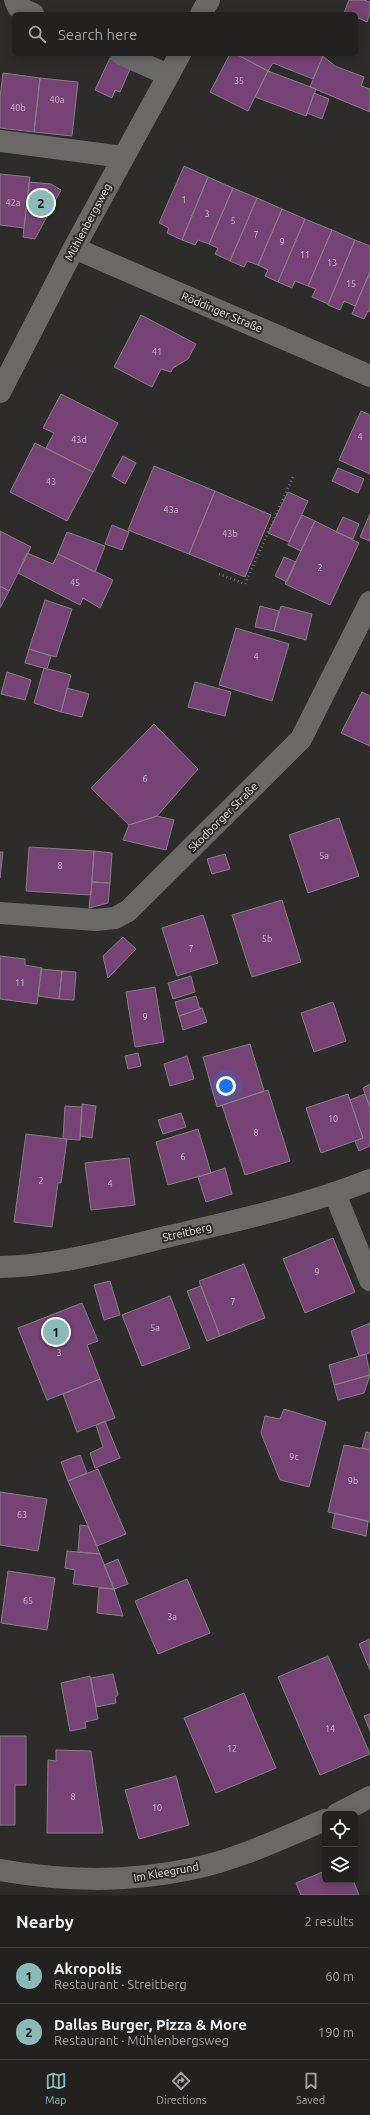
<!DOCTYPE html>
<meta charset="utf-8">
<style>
:root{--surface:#222120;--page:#2e2e2d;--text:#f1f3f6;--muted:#a2a3a5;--line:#3f3e3e;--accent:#8bbbb9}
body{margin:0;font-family:Ubuntu,sans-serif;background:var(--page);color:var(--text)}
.controls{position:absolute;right:12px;bottom:12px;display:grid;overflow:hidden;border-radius:6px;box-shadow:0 2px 10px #0003}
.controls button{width:36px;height:36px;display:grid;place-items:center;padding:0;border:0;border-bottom:1px solid var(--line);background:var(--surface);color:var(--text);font:20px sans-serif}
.you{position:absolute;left:226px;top:1086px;width:14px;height:14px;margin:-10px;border:3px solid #fff;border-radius:50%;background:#1a73e8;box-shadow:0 0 0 6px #1a73e833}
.badge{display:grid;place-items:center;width:26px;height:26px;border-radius:50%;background:var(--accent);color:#111;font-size:13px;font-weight:700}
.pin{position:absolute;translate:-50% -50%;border:2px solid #fff;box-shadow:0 1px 4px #0006}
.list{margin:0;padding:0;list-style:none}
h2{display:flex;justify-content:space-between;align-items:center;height:52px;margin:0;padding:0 16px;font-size:17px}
h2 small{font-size:13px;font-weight:400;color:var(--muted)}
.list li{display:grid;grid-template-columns:26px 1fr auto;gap:12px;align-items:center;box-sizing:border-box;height:56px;padding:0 16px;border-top:1px solid var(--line)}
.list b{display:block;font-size:15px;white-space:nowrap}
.list p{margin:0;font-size:13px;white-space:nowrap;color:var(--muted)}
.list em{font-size:13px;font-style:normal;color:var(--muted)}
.icon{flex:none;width:22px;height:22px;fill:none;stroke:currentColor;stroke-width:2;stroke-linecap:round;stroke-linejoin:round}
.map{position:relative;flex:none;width:370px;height:1895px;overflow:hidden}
.search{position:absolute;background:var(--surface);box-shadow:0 2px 10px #0003;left:12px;right:12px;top:12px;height:44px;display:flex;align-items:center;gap:10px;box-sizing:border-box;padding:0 14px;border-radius:6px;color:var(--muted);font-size:15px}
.sheet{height:164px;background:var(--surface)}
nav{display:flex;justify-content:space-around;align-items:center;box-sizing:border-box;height:56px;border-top:1px solid var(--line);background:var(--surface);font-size:11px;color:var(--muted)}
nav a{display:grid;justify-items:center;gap:2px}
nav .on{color:var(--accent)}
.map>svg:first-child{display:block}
</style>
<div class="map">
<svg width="370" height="1895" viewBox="0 0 370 1895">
<rect width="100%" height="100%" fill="#2d2c2a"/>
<path fill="#774377" stroke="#828082" d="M349,0H364L370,2V13L367,22L356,17V14L344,13Z
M230,54H236L268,71L248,111L210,92Z
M236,54H324L313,79L273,63L268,71Z
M323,56L335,66L364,77L361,86L370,89V112L310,87Z
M110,58L131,67L120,92L115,90L112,98L95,90Z
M268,71L316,89L306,116L255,97Z
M3,73L40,78L34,132L0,128V98Z
M40,78L78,82L72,136L34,132Z
M314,93L329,99L322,119L307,113Z
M184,166L208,177L182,240L167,233L169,228L159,223Z
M0,174L30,177L24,228L0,225Z
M208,177L233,188L209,244L198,240L195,245L182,240Z
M29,182L51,184L61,190L35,239L23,237Z
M233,188L257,198L230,261L215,254L218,248L209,244Z
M257,198L282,209L258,265L247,261L244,267L230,261Z
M282,209L305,219L278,282L265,276L268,270L258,265Z
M305,219L332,230L308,286L295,281L292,288L278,282Z
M332,230L355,240L328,304L312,297L316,289L308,286Z
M355,240L370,246V272L355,306L344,301L340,310L328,305Z
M370,272V312L368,311L364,319L352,314Z
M141,315L196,344L188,359L173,368L171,372L161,369L152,387L114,367Z
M61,394L118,423L93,472L46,448L54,433L43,428Z
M361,411L370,415V474L339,460Z
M35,443L93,472L67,521L10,492Z
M123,456L136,463L125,484L112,476Z
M154,466L215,491L189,554L128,530Z
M338,468L364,479L358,493L332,481Z
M215,491L271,515L245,577L189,554Z
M288,492L308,501L289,542L268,533Z
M370,514V541L360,537Z
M302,515L315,521L301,551L288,545Z
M343,517L359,524L353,539L336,532Z
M315,521L359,543L330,605L285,584Z
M112,525L129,532L122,550L105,544Z
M0,531L31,547L9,591L0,586Z
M67,532L105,546L95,572L58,554Z
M27,553L53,564L58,554L113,580L100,608L83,598L80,605L18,573Z
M284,557L296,562L287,582L275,576Z
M0,586L9,591L0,608Z
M45,600L72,609L56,657L29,649Z
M260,606L279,611L274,631L255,627Z
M281,606L312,614L306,640L274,631Z
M236,628L289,644L272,701L219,685Z
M29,649L51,656L47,669L25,663Z
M44,668L71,675L61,712L34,703Z
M7,672L31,680L25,700L1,694Z
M195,682L231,692L225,716L188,707Z
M67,688L89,694L82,717L61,712Z
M362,692L370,696V746L341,733Z
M154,724L198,769L157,816L129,825L91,788Z
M157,816L174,820L166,850L123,840L129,825Z
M339,818L359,876L308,893L289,835Z
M29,847L94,851L91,895L26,891Z
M94,851L112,853L110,883L92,882Z
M0,852H3L0,878Z
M225,854L230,869L212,874L207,859Z
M92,882L110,883L108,903L89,908Z
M282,900L301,962L252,977L232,915Z
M203,915L218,963L177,976L162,928Z
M123,937L136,949L108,978L103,956Z
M0,956L25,959V965L42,968L37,1004L0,999Z
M41,969L62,971L59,999L38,996Z
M62,971L76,972L74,1000L59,999Z
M191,976L195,992L173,999L168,983Z
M155,987L164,1042L135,1047L126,992Z
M196,996L200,1009L179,1016L175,1002Z
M333,1002L346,1041L314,1052L301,1013Z
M202,1008L207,1022L183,1030L179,1016Z
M250,1044L264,1091L217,1107L203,1057Z
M138,1053L141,1066L128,1069L125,1056Z
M187,1056L194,1079L170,1086L164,1064Z
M370,1084V1105H369L363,1088Z
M268,1090L290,1161L245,1175L222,1105Z
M348,1094L363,1138L321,1153L306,1108Z
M365,1094L370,1108V1146L359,1151L355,1141L363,1138L350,1100Z
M82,1104L96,1106L92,1138L80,1136Z
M65,1106L82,1107L80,1140L63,1139Z
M181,1113L186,1127L163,1134L158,1120Z
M198,1129L211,1173L168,1185L156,1142Z
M26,1134L67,1139L61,1183H58L52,1227L14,1222Z
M129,1158L135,1205L91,1210L85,1163Z
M225,1168L232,1194L206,1202L198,1177Z
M333,1238L355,1292L305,1313L283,1259Z
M244,1264L265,1318L220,1336L199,1281Z
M110,1281L120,1315L104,1320L94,1285Z
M201,1286L220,1336L207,1341L187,1291Z
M170,1296L190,1348L142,1366L122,1315Z
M82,1303L98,1341L87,1345L100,1379L47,1400L18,1328Z
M370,1323V1353L359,1356L351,1331Z
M366,1354L370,1375L334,1385L329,1365Z
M370,1375L364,1393L338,1400L334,1385Z
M100,1379L115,1418L77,1432L63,1394Z
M284,1409L326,1422L309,1487L280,1480L261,1433L265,1416L280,1419Z
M105,1421L120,1458L95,1468L90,1453L103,1447L96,1425Z
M366,1432L370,1433V1450L362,1448Z
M344,1445L370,1450V1522L328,1512Z
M80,1455L87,1473L68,1481L61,1462Z
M98,1469L126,1534L97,1546L68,1481Z
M0,1492L47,1499L38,1551L0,1545Z
M335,1513L368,1521L366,1536L332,1528Z
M80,1525L88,1526L100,1554L78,1552Z
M67,1551L100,1554L114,1589L73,1584L75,1570L65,1568Z
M118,1559L128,1584L114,1589L104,1565Z
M8,1571L55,1578L47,1630L1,1623Z
M187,1579L210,1633L158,1654L135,1601Z
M99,1588L114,1589L123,1616L97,1613Z
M370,1639V1670L359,1644Z
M328,1656L370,1754L320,1775L278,1677Z
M113,1674L118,1695L115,1697L116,1703L96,1707L91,1678Z
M90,1676L98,1719L85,1722L86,1728L70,1731L61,1683Z
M244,1693L276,1768L216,1793L184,1718Z
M370,1714V1731L364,1716Z
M0,1736H26V1785H15V1825H0Z
M56,1750L91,1751L103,1833H47L48,1760L56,1761Z
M176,1776L189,1825L139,1839L125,1790Z
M325,1871V1880H353L359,1895H301L296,1883Z"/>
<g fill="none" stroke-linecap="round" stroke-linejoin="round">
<path stroke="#727170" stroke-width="2.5" stroke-dasharray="1 3" stroke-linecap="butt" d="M219,574L245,584L293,477"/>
<path stroke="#6b6967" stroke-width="22" d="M15,0L18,7L33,14
M201,14L209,0
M121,54L168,75
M0,141L123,157
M74,248L370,376
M0,392L74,248L180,54
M0,913L96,920L115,918L128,911L301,739L370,602
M335,1194L370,1280
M0,1267C56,1266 112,1250 166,1237C235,1221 305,1206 370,1180
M337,1814L370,1797
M0,1870C65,1881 125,1883 191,1869C237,1860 282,1838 325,1820"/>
</g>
<g text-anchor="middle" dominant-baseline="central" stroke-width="4" stroke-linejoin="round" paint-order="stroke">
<g font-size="9" fill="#cbbdca">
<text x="239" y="81">35</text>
<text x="57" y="100">40a</text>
<text x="18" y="108">40b</text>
<text x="184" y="200">1</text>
<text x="13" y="203">42a</text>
<text x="207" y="214">3</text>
<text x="233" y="221">5</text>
<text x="256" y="235">7</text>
<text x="282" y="242">9</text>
<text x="305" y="255">11</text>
<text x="332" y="263">13</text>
<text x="351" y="284">15</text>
<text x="157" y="352">41</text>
<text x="360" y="437">4</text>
<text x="79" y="440">43d</text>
<text x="51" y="482">43</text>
<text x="171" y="510">43a</text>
<text x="230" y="534">43b</text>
<text x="320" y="568">2</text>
<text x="75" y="583">45</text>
<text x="256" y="657">4</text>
<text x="145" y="779">6</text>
<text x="324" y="856">5a</text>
<text x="60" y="866">8</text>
<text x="267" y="939">5b</text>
<text x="191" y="949">7</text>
<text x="20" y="983">11</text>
<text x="145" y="1017">9</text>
<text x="333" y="1119">10</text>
<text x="256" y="1133">8</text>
<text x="183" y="1157">6</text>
<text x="41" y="1181">2</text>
<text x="110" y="1184">4</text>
<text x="317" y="1272">9</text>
<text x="233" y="1302">7</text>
<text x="155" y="1328">5a</text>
<text x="59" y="1353">3</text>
<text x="294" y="1457">9c</text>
<text x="353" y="1481">9b</text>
<text x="22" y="1515">63</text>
<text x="28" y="1601">65</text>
<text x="172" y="1617">3a</text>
<text x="330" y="1729">14</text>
<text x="232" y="1749">12</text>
<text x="73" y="1797">8</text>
<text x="157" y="1808">10</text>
</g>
<g font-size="11" fill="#e7e6e5" stroke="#2d2c2a">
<text transform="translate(88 222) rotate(-62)">Mühlenbergsweg</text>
<text transform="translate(222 312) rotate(23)">Röddinger Straße</text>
<text transform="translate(223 817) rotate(-45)">Skodborger Straße</text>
<text transform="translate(187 1232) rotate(-13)">Streitberg</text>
<text transform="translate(166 1872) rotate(-10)">Im Kleegrund</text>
</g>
</g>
</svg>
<div class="controls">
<button><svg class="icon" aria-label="locate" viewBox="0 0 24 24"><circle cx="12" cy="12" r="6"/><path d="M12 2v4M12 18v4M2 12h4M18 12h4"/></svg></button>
<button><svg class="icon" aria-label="layers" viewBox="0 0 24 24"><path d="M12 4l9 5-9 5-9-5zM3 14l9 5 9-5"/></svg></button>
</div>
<div class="you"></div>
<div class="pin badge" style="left:56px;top:1332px">1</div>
<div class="pin badge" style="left:41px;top:203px">2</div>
<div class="search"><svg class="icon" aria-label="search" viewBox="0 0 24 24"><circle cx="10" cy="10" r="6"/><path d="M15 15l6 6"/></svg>Search here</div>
</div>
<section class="sheet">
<h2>Nearby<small>2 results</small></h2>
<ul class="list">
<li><span class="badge">1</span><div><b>Akropolis</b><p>Restaurant · Streitberg</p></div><em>60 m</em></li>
<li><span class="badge">2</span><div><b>Dallas Burger, Pizza &amp; More</b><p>Restaurant · Mühlenbergsweg</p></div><em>190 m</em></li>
</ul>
</section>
<nav>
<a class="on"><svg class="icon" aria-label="map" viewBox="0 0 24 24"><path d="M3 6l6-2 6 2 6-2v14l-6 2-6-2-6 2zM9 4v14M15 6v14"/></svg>Map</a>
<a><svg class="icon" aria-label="directions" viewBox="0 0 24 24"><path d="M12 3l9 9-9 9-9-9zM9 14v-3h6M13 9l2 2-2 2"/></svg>Directions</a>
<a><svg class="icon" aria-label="saved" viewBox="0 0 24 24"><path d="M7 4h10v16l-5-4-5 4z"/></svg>Saved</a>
</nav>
